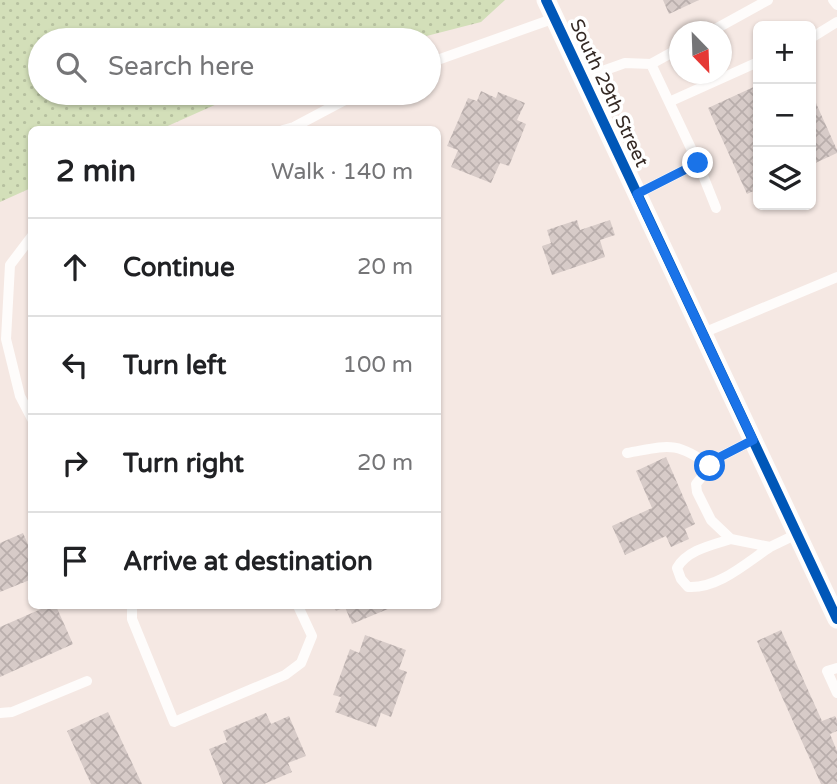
<!DOCTYPE html>
<meta charset="utf-8">
<style>
:root{--surface:#fff;--page:#f6f6f6;--text:#202124;--muted:#757577;--line:#e0e0e0}
body{margin:0;font-family:"Varela Round",sans-serif;background:var(--page);color:var(--text)}
.controls{position:absolute;right:21px;top:21px;display:grid;overflow:hidden;border-radius:10px;box-shadow:0 2px 5px #0004}
.controls button{width:63px;height:63px;display:grid;place-items:center;padding:0;border:0;border-bottom:2px solid var(--line);background:var(--surface);color:var(--text);font:35px sans-serif}
.compass{position:absolute;left:669px;top:21px;width:63px;height:63px;border-radius:50%;background:var(--surface);box-shadow:0 2px 5px #0004;rotate:157deg}
.stop{position:absolute;width:21px;height:21px;margin:-16px;border:5px solid #1a73e8;border-radius:50%;background:#fff}
.stop.end{background:#1a73e8;border-color:#fff;box-shadow:0 2px 7px #0008}
.list{margin:0;padding:0;list-style:none}
h2{display:flex;justify-content:space-between;align-items:center;height:91px;margin:0;padding:0 28px;font-size:30px}
h2 small{font-size:23px;font-weight:400;color:var(--muted)}
.list li{display:grid;grid-template-columns:46px 1fr auto;gap:21px;align-items:center;box-sizing:border-box;height:98px;padding:0 28px;border-top:2px solid var(--line)}
.list b{display:block;font-size:26px;white-space:nowrap}
.list em{font-size:23px;font-style:normal;color:var(--muted)}
.icon{flex:none;width:38px;height:38px;fill:none;stroke:currentColor;stroke-width:2;stroke-linecap:round;stroke-linejoin:round}
.map{position:relative;flex:none;width:837px;height:784px;overflow:hidden}
.search{position:absolute;background:var(--surface);box-shadow:0 2px 5px #0004;left:28px;top:28px;width:413px;height:77px;display:flex;align-items:center;gap:18px;box-sizing:border-box;padding:0 24px;border-radius:38px;color:var(--muted);font-size:26px}
.panel{position:absolute;background:var(--surface);box-shadow:0 2px 5px #0004;left:28px;top:126px;width:413px;height:483px;border-radius:10px}
.map>svg:first-child{display:block}
</style>
<div class="map">
<svg width="837" height="784" viewBox="0 0 837 784">
<defs>
<pattern id="grass-dots" width="8" height="8" patternUnits="userSpaceOnUse" patternTransform="scale(1.75)"><rect width="8" height="8" fill="#d3dfb9"/><path d="M2 2h.1M6 6h.1" fill="none" stroke="#b6c09f" stroke-width="1.8" stroke-linecap="round"/></pattern>
<pattern id="building-cross-hatch" width="8" height="8" patternUnits="userSpaceOnUse" patternTransform="scale(1.75)"><rect width="8" height="8" fill="#d7cbc8"/><path d="M0 0l8 8M0 8l8-8" fill="none" stroke="#b9aeac"/></pattern>
</defs>
<rect width="100%" height="100%" fill="#f5e8e3"/>
<path fill="url(#grass-dots)" d="M0,0H505L481,22L411,40H40V93H252L237,95L161,129L32,130L31,188L0,202Z"/>
<path fill="url(#building-cross-hatch)" d="M663,0H699L669,14Z
M758,85V189L747,194L708,108Z
M481,91L496,98L498,92L525,103L517,120L526,124L509,166L500,163L491,183L451,167L458,150L447,146L468,98L477,101Z
M811,92L837,150V153L811,165Z
M577,220L580,230L610,220L615,235L600,240L605,257L552,275L542,246L551,243L547,230Z
M666,457L695,524L685,529L689,539L671,547L666,536L625,555L612,526L652,508L636,471Z
M23,533L32,554V579L0,592V543Z
M48,606H56L73,644L0,677V627Z
M333,606H395L352,624L345,607L336,611Z
M781,630L822,721L835,716L837,720V731L830,734L837,751V784H821L757,641Z
M365,635L406,650L399,669L407,672L391,717L381,713L376,727L335,712L341,697L333,695L350,649L359,653Z
M108,712L142,784H91L67,731Z
M266,713L271,724L289,716L306,756L288,763L292,772L264,784H223L209,749L227,742L223,731Z"/>
<g fill="none" stroke-linecap="round" stroke-linejoin="round">
<path stroke="#fefcfb" stroke-width="10" d="M833,0L837,5
M710,32L768,0
M811,38L837,22
M429,63L555,18
M651,64L680,48
M583,78L625,63L651,64L698,163
M669,102L758,62
M283,130L294,127L358,93
M637,194L698,163L716,208
M32,236L10,265L6,339L20,396L32,419
M703,333L837,277
M753,440L716,459L696,484L697,492L711,520L731,539L770,547L797,534
M627,453C667,446 676,440 710,466
M731,539C712,545 687,550 677,568L681,579L688,587C718,589 746,563 770,547
M132,606V619L174,722L285,675L301,663L312,636L298,606
M837,668L827,671L837,693
M0,713L12,712L87,681"/>
<path stroke="#fefcfb" stroke-width="19" d="M546,0L837,619"/>
<defs>
<path id="cycleway" d="M546,0L837,619"/>
</defs>
<use href="#cycleway" stroke="#fff" stroke-width="15"/>
<use href="#cycleway" stroke="#0057b8" stroke-width="10"/>
</g>
<g fill="none" stroke-linecap="round" stroke-linejoin="round">
<path stroke="#1a73e8" stroke-width="9" d="M698,163L637,194L753,440L716,459L710,466"/>
</g>
<g text-anchor="middle" dominant-baseline="central" stroke-width="7" stroke-linejoin="round" paint-order="stroke">
<g font-size="19" fill="#352a25" stroke="#fff">
<text transform="translate(609 93) rotate(65)">South 29th Street</text>
</g>
</g>
</svg>
<div class="controls">
<button>+</button>
<button>−</button>
<button><svg class="icon" aria-label="layers" viewBox="0 0 24 24"><path d="M12 4l9 5-9 5-9-5zM3 14l9 5 9-5"/></svg></button>
</div>
<svg class="compass" viewBox="-18 -18 36 36"><path d="M0-13l5 13h-10z" fill="#e53935"/><path d="M0 13l5-13h-10z" fill="#757577"/></svg>
<div class="stop" style="left:710px;top:466px"></div>
<div class="stop end" style="left:698px;top:163px"></div>
<div class="search"><svg class="icon" aria-label="search" viewBox="0 0 24 24"><circle cx="10" cy="10" r="6"/><path d="M15 15l6 6"/></svg>Search here</div>
<section class="panel">
<h2>2 min<small>Walk · 140 m</small></h2>
<ul class="list">
<li><svg class="icon" aria-label="ahead" viewBox="0 0 24 24"><path d="M12 20V5M6 11l6-6 6 6"/></svg><div><b>Continue</b></div><em>20 m</em></li>
<li><svg class="icon" aria-label="left" viewBox="0 0 24 24"><path d="M17 20v-9H6M10 6l-5 5 5 5"/></svg><div><b>Turn left</b></div><em>100 m</em></li>
<li><svg class="icon" aria-label="right" viewBox="0 0 24 24"><path d="M7 20v-9h11M14 6l5 5-5 5"/></svg><div><b>Turn right</b></div><em>20 m</em></li>
<li><svg class="icon" aria-label="arrive" viewBox="0 0 24 24"><path d="M6 21V4h12l-3 4 3 4H6"/></svg><div><b>Arrive at destination</b></div></li>
</ul>
</section>
</div>
